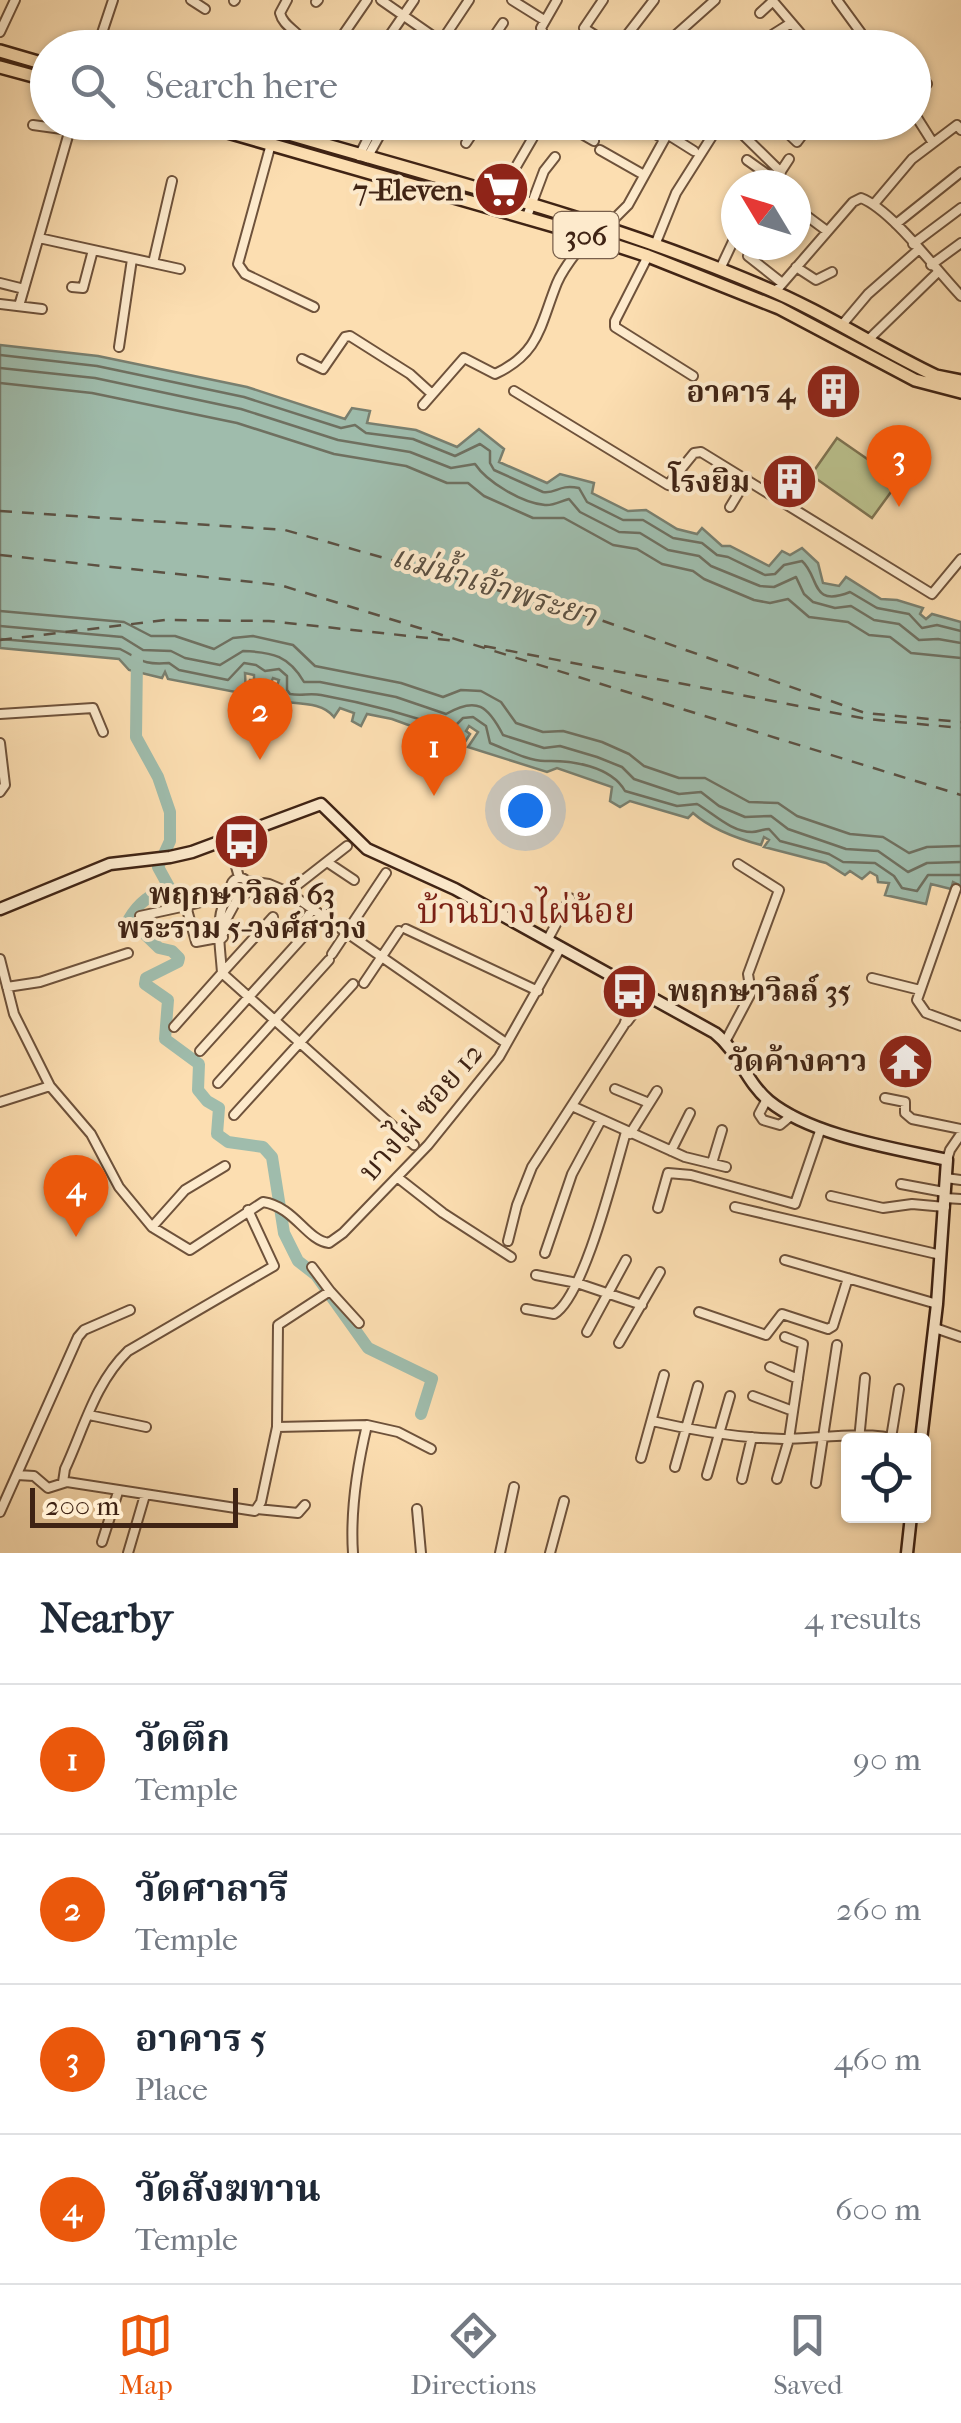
<!DOCTYPE html>
<meta charset="utf-8">
<style>
:root{--surface:#fff;--page:#f6f6f7;--text:#1f2937;--muted:#747a83;--line:#e0e1e3;--accent:#ea580c}
body{margin:0;font-family:"IM FELL French Canon","Noto Serif Thai",serif;background:var(--page);color:var(--text)}
.controls{position:absolute;right:30px;bottom:30px;display:grid;overflow:hidden;border-radius:10px;box-shadow:0 2px 8px #0004}
.controls button{width:90px;height:90px;display:grid;place-items:center;padding:0;border:0;border-bottom:2px solid var(--line);background:var(--surface);color:var(--text);font:50px sans-serif}
.compass{position:absolute;left:721px;top:170px;width:90px;height:90px;border-radius:50%;background:var(--surface);box-shadow:0 2px 8px #0004;rotate:308deg}
.scale{position:absolute;left:30px;bottom:25px;width:208px;box-sizing:border-box;padding-left:10px;border:5px solid #3f2314;border-top:0;font-size:28px;line-height:35px;white-space:nowrap;color:#3f2314;-webkit-text-stroke:8px #fdeacc;paint-order:stroke}
.you{position:absolute;left:525px;top:810px;width:35px;height:35px;margin:-25px;border:8px solid #fff;border-radius:50%;background:#1a73e8;box-shadow:0 0 0 15px #1a73e833}
.badge{display:grid;place-items:center;width:65px;height:65px;border-radius:50%;background:var(--accent);color:#fff;font-size:32px;font-weight:700}
.pin{position:absolute;translate:-50% -82px;filter:drop-shadow(0 2px 5px #0008)}
.pin::after{content:'';position:absolute;top:52px;width:35px;height:30px;background:inherit;clip-path:polygon(0 0,100% 0,50% 100%)}
.list{margin:0;padding:0;list-style:none}
h2{display:flex;justify-content:space-between;align-items:center;height:130px;margin:0;padding:0 40px;font-size:42px}
h2 small{font-size:32px;font-weight:400;color:var(--muted)}
.list li{display:grid;grid-template-columns:65px 1fr auto;gap:30px;align-items:center;box-sizing:border-box;height:150px;padding:0 40px;border-top:2px solid var(--line)}
.list b{display:block;font-size:38px;white-space:nowrap}
.list p{margin:0;font-size:32px;white-space:nowrap;color:var(--muted)}
.list em{font-size:32px;font-style:normal;color:var(--muted)}
.icon{flex:none;width:55px;height:55px;fill:none;stroke:currentColor;stroke-width:2;stroke-linecap:round;stroke-linejoin:round}
.map{position:relative;flex:none;width:961px;height:1553px;overflow:hidden}
.search{position:absolute;background:var(--surface);box-shadow:0 2px 8px #0004;left:30px;right:30px;top:30px;height:110px;display:flex;align-items:center;gap:25px;box-sizing:border-box;padding:0 35px;border-radius:55px;color:var(--muted);font-size:38px}
.sheet{height:730px;background:var(--surface)}
nav{display:flex;justify-content:space-around;align-items:center;box-sizing:border-box;height:140px;border-top:2px solid var(--line);background:var(--surface);font-size:28px;color:var(--muted)}
nav a{display:grid;justify-items:center;gap:5px}
nav .on{color:var(--accent)}
.map>svg:first-child{display:block}
</style>
<div class="map">
<svg width="961" height="1553" viewBox="0 0 961 1553">
<rect width="100%" height="100%" fill="#fcdeb1"/>
<filter id="stains"><feTurbulence type="fractalNoise" baseFrequency=".002" numOctaves="4"/><feColorMatrix values="0 0 0 0 .2 0 0 0 0 .09 0 0 0 0 .02 0 0 0 .5 -.17"/></filter>
<radialGradient id="worn" r=".72"><stop offset=".6" stop-color="#630" stop-opacity="0"/><stop offset="1" stop-color="#630" stop-opacity=".3"/></radialGradient>
<path fill="#bbc28e" stroke="#7d7251" stroke-width="2.5" d="M837,438L899,481L872,518L811,475Z"/>
<path fill="#9fbcac" stroke="#797f6f" stroke-width="2.5" d="M0,345L98,356L247,387L345,419L352,408L370,411L367,423L416,430L457,447L479,429L504,449L499,462L547,483L560,474L594,483L592,493L628,511L646,510L677,529L697,534L702,528L722,546H730L769,566L782,551L790,555L802,548L818,563L823,583L839,586L846,577L881,599L897,600L923,608L920,614L926,619L932,614L961,622V886L953,882L951,889L931,884L926,904L885,895L889,883L878,882L877,876L870,872L862,879L850,871L845,875L826,863L764,847L769,840L764,837L761,845C735,838 711,829 693,813L688,818L630,801L620,807L610,801L612,787L557,768L547,772L468,747L478,732L469,726L466,731L470,734L463,745L392,719L367,714L361,726L352,721L354,713L340,708L334,717C321,700 294,705 272,700L279,680L273,678L264,699L248,696L250,680H254V675L245,673L246,694L168,679L165,672L162,678L129,670L119,659L0,648Z"/>
<g fill="none" stroke-linecap="round" stroke-linejoin="round">
<path stroke="#6f7060" stroke-width="2.5" d="M0,355L97,366L244,397L341,428L355,425L366,433L413,439L455,456L480,444L490,451V463L494,470L543,492C557,494 558,484 579,488L587,502L623,520H643L673,538L702,543L717,555L728,557L765,575L775,574L784,565L802,561C820,577 810,608 850,592L877,608L909,614L922,628L937,625L961,631
M0,368L95,378L241,409L338,440L410,452L451,468L475,464C487,482 522,503 545,505C553,506 561,501 569,499L580,512L619,532L640,533L668,550L699,556L711,566L760,586L774,587L796,577L804,594L813,602L835,608L851,606L874,620L899,624L919,640L938,639L961,643
M0,383L92,393L237,423L334,454L406,466L447,483H468L484,496L533,518H564L613,545L637,549L662,564L693,571L704,579L754,600L770,603L788,599L809,617L848,622L869,635L890,637L911,653L961,658
M0,611L124,622L151,636H175L214,649L233,638L253,636L293,645L315,666L401,683L443,697L461,690L481,691L501,702L516,723L543,732L563,731L602,742L629,754L644,766L679,778H705L749,802L778,803L797,816L850,834L883,837L909,853L927,847L961,846
M0,626L122,637L143,650L171,651L185,658L220,665L243,651C273,652 289,656 304,682H320L396,697L446,714C477,696 488,706 503,735L544,748L560,746L597,757L622,767L634,779L679,794L701,792L719,806L745,817L771,816L788,829L846,849L878,851L908,872L927,863L961,862
M0,639L120,649C142,660 142,665 169,663L179,670L228,680L244,663L256,665L265,671L279,669L287,676V690L290,694C301,696 310,693 321,695C365,703 408,714 451,730L463,718L473,717L486,726L490,743C506,749 528,761 545,761C571,760 611,766 625,791L677,806L697,804C713,813 731,832 752,832C758,832 763,829 769,829L780,841L829,854L843,862L875,863L894,876L902,888L917,891L928,875H961"/>
<path stroke="#9fbcac" stroke-width="12" d="M137,657L136,737L158,777L170,812V841L158,867L169,887C151,894 139,902 129,919L159,948L172,951L179,958L178,962L146,978L145,984L168,1000L165,1039L199,1064L198,1090L207,1101L219,1108L217,1134L228,1142L263,1147L272,1157L284,1233L298,1261L316,1275L368,1348L432,1379L421,1414"/>
<path stroke="#5c5142" stroke-width="2.5" stroke-dasharray="12 10" stroke-linecap="butt" d="M0,511L285,530L589,616L865,713L961,722
M0,555L280,585L961,795
M0,640L165,620L269,621L456,641
M484,646L867,719L961,728"/>
<path stroke="#d6b992" stroke-width="8" stroke-dasharray="8 4" stroke-linecap="butt" d="M901,1437H906"/>
<defs>
<path id="street" d="M191,0L205,9
M287,0L280,13C284,29 302,31 305,48
M381,0L450,48
M512,0L544,20
M557,0L541,28L544,36L560,48
M603,0L584,28L615,48
M772,0L813,48
M837,0L872,48
M234,1L235,0
M316,2L318,0
M760,13L773,1
M0,32L15,0
M772,35L791,23
M97,48L113,0
M334,48L367,0
M381,48L414,0
M437,48L469,0
M486,48L503,23
M532,48L534,45
M617,48L654,0
M676,48L669,41L715,0
M699,48L704,43
M774,48L776,45
M894,48L898,45L902,48
M914,65L927,84
M914,113L933,143
M561,122L594,141
M636,122L664,139
M776,122L797,142L812,122
M33,125L69,130
M431,125L432,122
M738,130L781,172
M667,134L694,151
M466,143L480,122
M271,144L238,264L245,274L314,307
M600,150L644,175
M359,156L376,122
M367,158L387,122
M747,160L775,180
M772,185L789,159
M499,196L542,122
M874,204L912,159L957,125L961,130
M796,208L827,231
M526,219L544,171L555,157
M896,224L961,172
M605,228L628,205L674,122
M39,238L180,269
M913,244L961,208
M655,245L676,193L721,122
M648,256L615,321V327L693,376
M748,256L782,283
M153,263L172,181
M931,265L961,243
M796,267L816,280L832,272
M720,269L736,235
M0,283L24,289
M72,287L83,288L93,250
M775,292L853,202L861,198C892,210 936,270 961,296
M0,304L42,309
M19,306L72,122
M841,326L868,294L918,250
M868,340L938,272
M119,347L132,259
M302,359L323,369L345,337L350,336L410,374L432,394
M514,391L668,485L694,453L701,452L932,594L961,559
M423,405L464,358L495,374C540,353 540,325 557,283C564,266 578,251 589,236
M730,507L747,479
M0,714L93,708L103,732
M0,743L5,785L0,792
M228,839L239,877
M327,862L354,880
M231 887a9 9 0 1 1 18 0a9 9 0 1 1-18 0Z
M248,881L269,884L288,892L503,1041
M956,889L917,1000L926,1013L961,1026
M249,890L285,897
M283,896L347,846
M186,906L216,898
M140,916L186,906L196,942L223,937
M273,917L222,973L414,1145
M300,927L312,910
M406,929L538,991
M222,938L227,918L239,896
M548,939L570,898
M332,954L386,873
M0,959L14,1014L50,1086L91,1134L119,1187L152,1227L190,1250L263,1202C295,1207 306,1240 329,1243L343,1233L428,1145L499,1057L561,947
M872,978L920,990
M364,983L399,931
M7,987L40,982L128,953
M627,1022L648,994
M174,1027L222,973C220,941 213,917 231,888
M725,1042L751,993L748,974L779,890L738,864
M200,1051L303,937
M218,1083L329,960
M615,1089L649,1103
M885,1098L905,1102V1113L912,1119L961,1129
M767,1099L759,1114L763,1120L780,1125L792,1115
M0,1102L50,1086
M572,1106L685,1157L726,1167
M234,1115L353,984
M630,1134L657,1091
M671,1151L690,1113
M947,1160L950,1150L961,1134
M712,1163L722,1130
M397,1177L443,1213L511,1257
M946,1178L961,1180
M901,1184L944,1192
M831,1196L883,1208L912,1204L945,1207
M945,1198L961,1199
M735,1207L941,1255
M658,1208L668,1173L691,1175L795,1204L821,1128
M152,1227L185,1190L225,1166
M508,1241L517,1205L532,1167L624,1025L637,988
M545,1253L572,1174L601,1120
M785,1260L937,1304
M312,1267L330,1291
M536,1275L577,1283L642,1305
M526,1309L554,1314C584,1297 615,1169 626,1132
M699,1312L766,1335L782,1314L828,1329L833,1326L848,1278
M935,1328L961,1337
M587,1332L626,1260
M619,1343L660,1272
M770,1367L798,1379
M753,1396L793,1411
M89,1415L146,1427
M652,1421C695,1431 738,1438 783,1439C816,1439 868,1430 899,1440
M367,1425L398,1432L431,1449
M277,1427L367,1425C357,1467 350,1509 353,1553
M891,1438L899,1389
M859,1440L865,1378
M641,1458L664,1375
M675,1467L698,1386
M17,1475L34,1476L48,1488L67,1482L255,1511L261,1502L277,1427L278,1325L330,1291L359,1323
M707,1475L730,1396
M742,1479L752,1437
M777,1479L789,1439L803,1344L785,1337
M63,1482L65,1469C84,1428 95,1383 128,1351L274,1266L248,1210
M816,1483L837,1345
M257,1509L298,1513L305,1505
M417,1509L421,1553
M0,1512L78,1337L84,1330L130,1310
M102,1542L118,1492
M128,1553L145,1495
M500,1553L514,1487
M550,1553L564,1501"/>
<path id="secondary" d="M0,909L110,864L170,857L192,852L321,804L367,849L455,889L715,1033C738,1051 746,1082 769,1101C812,1136 893,1148 947,1160L937,1304L921,1440
M907,1553L911,1516"/>
<path id="primary" d="M0,51L48,65
M0,67L48,80
M193,122L575,232L648,256L779,308L915,380L961,392
M248,122C418,173 597,216 761,286C822,311 877,348 936,376L961,381"/>
</defs>
<use href="#street" stroke="#6e523b" stroke-width="12"/>
<use href="#secondary" stroke="#3f2314" stroke-width="15"/>
<use href="#primary" stroke="#3f2314" stroke-width="16"/>
<use href="#street" stroke="#fdeacc" stroke-width="8"/>
<use href="#secondary" stroke="#fdeacc" stroke-width="10"/>
<use href="#primary" stroke="#fcdeb1" stroke-width="11"/>
</g>
<defs>
<symbol id="supermarket-disc" viewBox="-11 -11 22 22"><circle r="9.5" fill="#8f2418" stroke="#fdeacc"/><path d="M-6-5.5h2.5l.6 2H6L4.5 2H-2.5L-4.4-4H-6ZM-1.5 3.2a1.3 1.3 0 1 0 .1 0ZM3 3.2a1.3 1.3 0 1 0 .1 0Z" fill="#fff"/></symbol>
<symbol id="building-disc" viewBox="-11 -11 22 22"><circle r="9.5" fill="#8f2418" stroke="#fdeacc"/><path d="M-4-6H4V6H1V3H-1V6H-4ZM-2.5-4.3h1.7v1.8h-1.7ZM.8-4.3h1.7v1.8H.8ZM-2.5-1h1.7V.8h-1.7ZM.8-1h1.7V.8H.8Z" fill="#fff"/></symbol>
<symbol id="bus-disc" viewBox="-11 -11 22 22"><circle r="9.5" fill="#8f2418" stroke="#fdeacc"/><path d="M-5-6H5V4H4V6H2V4H-2V6H-4V4H-5ZM-3.5-4V0h7V-4ZM-3.5 1.2v1.5H-2V1.2ZM2 1.2v1.5H3.5V1.2Z" fill="#fff"/></symbol>
<symbol id="temple-disc" viewBox="-11 -11 22 22"><circle r="9.5" fill="#8f2418" stroke="#fdeacc"/><path d="M0-6L5-2H3V0L6.5 2.5H4V6H1.5V3h-3V6H-4V2.5H-6.5L-3 0V-2H-5Z" fill="#fff"/></symbol>
</defs>
<g fill-rule="evenodd">
<use href="#supermarket-disc" x="470" y="158" width="63" height="63"/>
<use href="#building-disc" x="802" y="360" width="63" height="63"/>
<use href="#building-disc" x="758" y="450" width="63" height="63"/>
<use href="#bus-disc" x="210" y="810" width="63" height="63"/>
<use href="#bus-disc" x="598" y="960" width="63" height="63"/>
<use href="#temple-disc" x="874" y="1030" width="63" height="63"/>
</g>
<g text-anchor="middle" dominant-baseline="central" stroke-width="8" stroke-linejoin="round" paint-order="stroke">
<rect fill="#fdeacc" stroke="#785f4b" stroke-width="2.5" x="553.5" y="212" width="65" height="46" rx="8"/>
<g font-size="28" font-weight="bold" fill="#3f2314">
<text x="586" y="235">306</text>
</g>
<g font-size="30" font-weight="bold" fill="#3f2314" stroke="#fdeacc" text-anchor="end">
<text x="463" y="190">7-Eleven</text>
<text x="795" y="392">อาคาร 4</text>
<text x="750" y="482">โรงยิม</text>
<text x="242" y="894" text-anchor="middle">พฤกษาวิลล์ 63<tspan x="242" dy="34">พระราม 5-วงศ์สว่าง</tspan></text>
<text x="668" y="991" text-anchor="start">พฤกษาวิลล์ 35</text>
<text x="867" y="1061">วัดค้างคาว</text>
</g>
<g font-size="30" fill="#3f2314" stroke="#fdeacc">
<text transform="translate(421 1112) rotate(-49)">บางไผ่ ซอย 12</text>
</g>
<g font-size="32" font-style="italic" fill="#5c5142" stroke="#fdeacc">
<text transform="translate(494 586) rotate(17)">แม่น้ำเจ้าพระยา</text>
</g>
<g font-size="35" fill="#7a1f14" stroke="#fdeacc">
<text x="526" y="911">บ้านบางไผ่น้อย</text>
</g>
</g>
<rect width="100%" height="100%" filter="url(#stains)"/>
<rect width="100%" height="100%" fill="url(#worn)"/>
</svg>
<div class="controls">
<button><svg class="icon" aria-label="locate" viewBox="0 0 24 24"><circle cx="12" cy="12" r="6"/><path d="M12 2v4M12 18v4M2 12h4M18 12h4"/></svg></button>
</div>
<svg class="compass" viewBox="-18 -18 36 36"><path d="M0-13l5 13h-10z" fill="#e53935"/><path d="M0 13l5-13h-10z" fill="#747a83"/></svg>
<div class="scale">200 m</div>
<div class="you"></div>
<div class="pin badge" style="left:434px;top:796px">1</div>
<div class="pin badge" style="left:260px;top:760px">2</div>
<div class="pin badge" style="left:899px;top:507px">3</div>
<div class="pin badge" style="left:76px;top:1237px">4</div>
<div class="search"><svg class="icon" aria-label="search" viewBox="0 0 24 24"><circle cx="10" cy="10" r="6"/><path d="M15 15l6 6"/></svg>Search here</div>
</div>
<section class="sheet">
<h2>Nearby<small>4 results</small></h2>
<ul class="list">
<li><span class="badge">1</span><div><b>วัดตึก</b><p>Temple</p></div><em>90 m</em></li>
<li><span class="badge">2</span><div><b>วัดศาลารี</b><p>Temple</p></div><em>260 m</em></li>
<li><span class="badge">3</span><div><b>อาคาร 5</b><p>Place</p></div><em>460 m</em></li>
<li><span class="badge">4</span><div><b>วัดสังฆทาน</b><p>Temple</p></div><em>600 m</em></li>
</ul>
</section>
<nav>
<a class="on"><svg class="icon" aria-label="map" viewBox="0 0 24 24"><path d="M3 6l6-2 6 2 6-2v14l-6 2-6-2-6 2zM9 4v14M15 6v14"/></svg>Map</a>
<a><svg class="icon" aria-label="directions" viewBox="0 0 24 24"><path d="M12 3l9 9-9 9-9-9zM9 14v-3h6M13 9l2 2-2 2"/></svg>Directions</a>
<a><svg class="icon" aria-label="saved" viewBox="0 0 24 24"><path d="M7 4h10v16l-5-4-5 4z"/></svg>Saved</a>
</nav>
